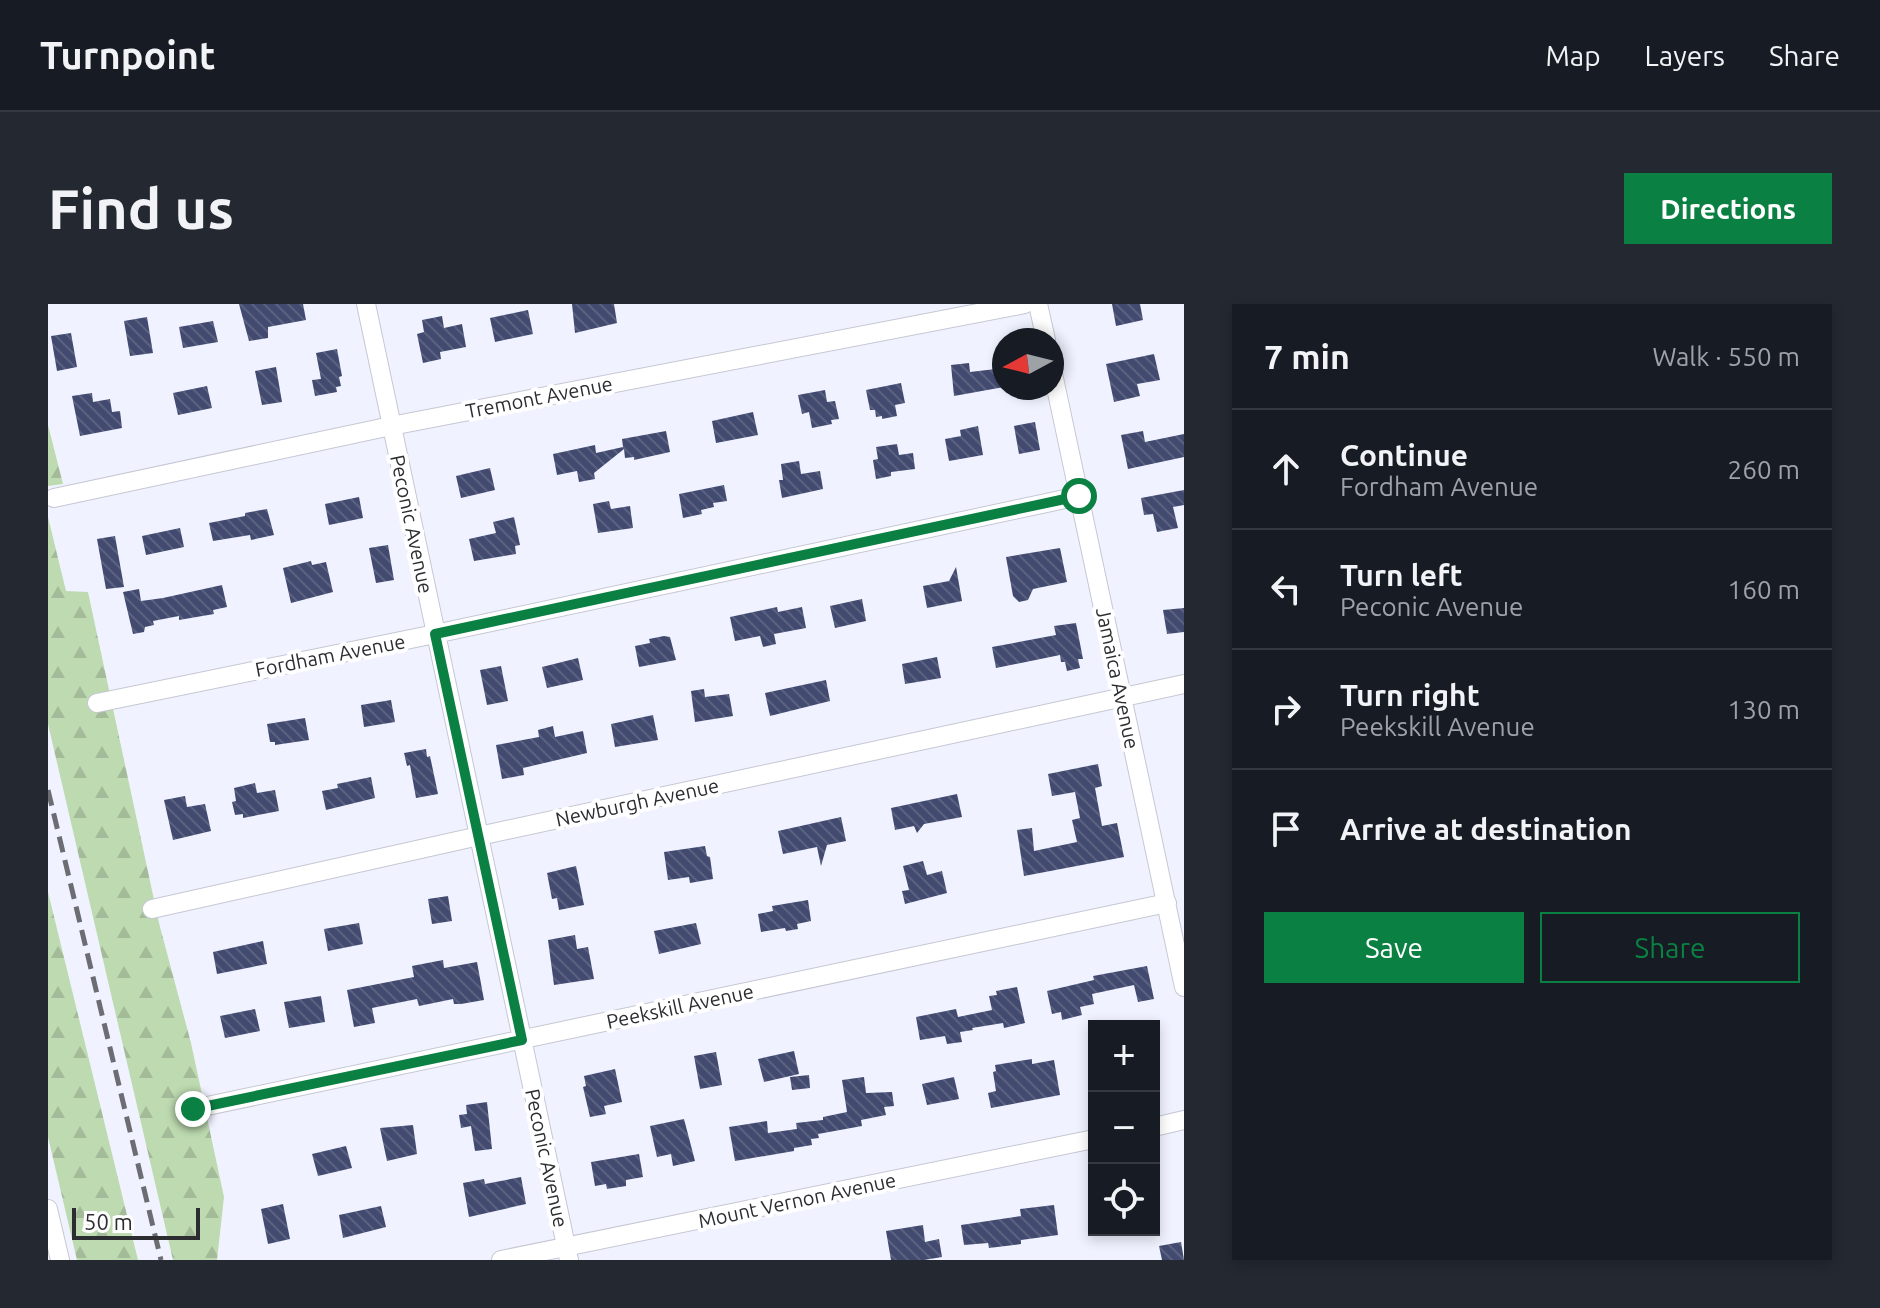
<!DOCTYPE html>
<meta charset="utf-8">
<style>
:root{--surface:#171b24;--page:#242831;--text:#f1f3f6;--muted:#9ea1a6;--line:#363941;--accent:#0b8043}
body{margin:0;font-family:Ubuntu,sans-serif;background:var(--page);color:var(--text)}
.controls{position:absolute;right:24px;bottom:24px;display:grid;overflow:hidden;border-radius:0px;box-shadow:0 4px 12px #0003}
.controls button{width:72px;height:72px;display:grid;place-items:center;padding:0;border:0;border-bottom:2px solid var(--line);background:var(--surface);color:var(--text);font:40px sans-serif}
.compass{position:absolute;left:944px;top:24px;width:72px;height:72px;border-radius:50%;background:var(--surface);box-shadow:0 4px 12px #0003;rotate:263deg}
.scale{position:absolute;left:24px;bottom:20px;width:128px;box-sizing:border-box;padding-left:8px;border:4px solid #2c2d31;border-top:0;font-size:22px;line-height:28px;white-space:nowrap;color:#2c2d31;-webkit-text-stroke:6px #fff;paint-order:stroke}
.stop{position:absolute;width:24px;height:24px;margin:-18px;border:6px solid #0b8043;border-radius:50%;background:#fff}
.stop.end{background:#0b8043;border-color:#fff;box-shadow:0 2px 8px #0008}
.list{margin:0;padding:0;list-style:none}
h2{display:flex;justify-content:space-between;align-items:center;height:104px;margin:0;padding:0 32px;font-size:34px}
h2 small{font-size:26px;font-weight:400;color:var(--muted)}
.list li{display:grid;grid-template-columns:52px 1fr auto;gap:24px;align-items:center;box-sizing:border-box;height:120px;padding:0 32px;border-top:2px solid var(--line)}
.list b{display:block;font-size:30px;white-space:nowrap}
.list p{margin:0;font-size:26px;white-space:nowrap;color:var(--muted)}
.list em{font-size:26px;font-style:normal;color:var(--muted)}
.actions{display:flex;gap:16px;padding:24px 32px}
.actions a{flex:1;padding:18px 0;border:2px solid var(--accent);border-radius:0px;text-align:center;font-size:28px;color:var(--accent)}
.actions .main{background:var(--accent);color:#fff}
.icon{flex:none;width:44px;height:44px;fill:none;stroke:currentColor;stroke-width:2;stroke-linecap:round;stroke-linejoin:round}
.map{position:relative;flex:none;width:1136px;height:956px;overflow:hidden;border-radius:0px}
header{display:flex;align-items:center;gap:48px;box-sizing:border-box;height:112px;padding:0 40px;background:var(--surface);border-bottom:2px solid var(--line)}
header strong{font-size:38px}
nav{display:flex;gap:44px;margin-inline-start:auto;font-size:28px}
.intro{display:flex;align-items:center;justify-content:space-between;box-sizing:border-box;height:192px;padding:0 48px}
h1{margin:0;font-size:56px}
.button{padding:20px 36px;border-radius:0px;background:var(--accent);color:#fff;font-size:28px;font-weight:700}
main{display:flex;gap:48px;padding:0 48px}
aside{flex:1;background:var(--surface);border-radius:0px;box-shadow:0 4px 12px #0003}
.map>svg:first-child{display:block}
</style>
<header>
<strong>Turnpoint</strong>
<nav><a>Map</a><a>Layers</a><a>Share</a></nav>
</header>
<div class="intro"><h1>Find us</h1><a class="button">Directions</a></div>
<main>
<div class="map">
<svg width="1136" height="956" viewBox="0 0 1136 956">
<defs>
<pattern id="forest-firs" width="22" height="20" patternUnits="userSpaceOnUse" patternTransform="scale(2)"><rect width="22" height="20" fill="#bddab0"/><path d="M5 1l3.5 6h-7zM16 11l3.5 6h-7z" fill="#a3bb98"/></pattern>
<pattern id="building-back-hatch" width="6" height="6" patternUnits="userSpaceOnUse" patternTransform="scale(2)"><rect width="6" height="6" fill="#424a70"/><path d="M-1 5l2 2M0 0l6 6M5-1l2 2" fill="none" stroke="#5b6280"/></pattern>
</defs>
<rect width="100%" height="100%" fill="#f0f3ff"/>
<path fill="url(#forest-firs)" d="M0,121L15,180L0,182Z
M0,213L18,287L40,288L111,619L143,739L176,893L169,956H125L0,420Z
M0,588L90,956H29L0,833Z"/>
<path fill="url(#building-back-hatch)" d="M191,0H255L258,16L220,23V34L201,37Z
M524,0H566L569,19L527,29Z
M1064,0H1092L1095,16L1068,22Z
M480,6L485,30L447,38L442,14Z
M394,12L396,24L414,20L418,43L392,48L393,55L375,59L369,30L376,28L374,16Z
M99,13L105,49L82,52L76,17Z
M165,17L170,38L135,44L131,23Z
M23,29L29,63L9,67L3,32Z
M289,45L294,72L291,73L293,82L288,83L289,88L267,92L264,76L273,75L268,49Z
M1106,50L1112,76L1089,80L1092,92L1066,98L1058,60Z
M921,59L922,68L956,64V83L906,92L903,61Z
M228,63L234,98L214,101L207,67Z
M853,79L857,99L847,101L849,112L834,115V112L828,113L827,106H822L818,86Z
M159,82L164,104L130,111L125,89Z
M777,86L779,98L787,97L791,115L783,116L784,120L764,124L761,108L754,110L750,91Z
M44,89L45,98L62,95L64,108L72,107L74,124L32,132L24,92Z
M705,108L710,131L668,139L664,117Z
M987,118L992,146L971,150L966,122Z
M930,122L935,151L901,157L897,135L913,132L912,126Z
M618,127L622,148L586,156V153L577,154L576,145L546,169L547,175L531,178L529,167L509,171L505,150L547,141L548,149L575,143L574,135Z
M1095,127L1097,138L1136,130V153L1080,165L1073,131Z
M849,140L851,151L865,149L867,165L843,168V172L828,175L825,156L830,155L828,143Z
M751,157L753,170L772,167L775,185L734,194L731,176H735L733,160Z
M442,164L447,186L413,194L408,172Z
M676,181L679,197L665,199L666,203L653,206L654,210L635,214L631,190Z
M1136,186V201L1125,203L1130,224L1109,228L1105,210L1096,211L1093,194Z
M311,193L315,214L281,221L277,200Z
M561,197L563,205L582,202L585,224L550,229L545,200Z
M219,205L226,231L203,236L202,231L165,237L161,219L197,212V209Z
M466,213L472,241L467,242L468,250L426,257L421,235L448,229L445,218Z
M132,224L136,243L98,251L94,232Z
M67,232L76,283L58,285L49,235Z
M340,241L346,276L328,279L321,244Z
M1012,244L1019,278L985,285L980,296L971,298L965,292L958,253Z
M263,257L264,261L278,258L285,288L243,299L235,264Z
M908,263L914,297L879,304L875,282L901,277Z
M174,281L179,303L165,306L166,310L131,316V312L105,317L106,321L97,323L96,328L85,330L75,288L91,285L93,297L115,294Z
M814,295L818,317L787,324L782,302Z
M729,303L730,308L754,303L758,324L726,330L728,340L715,343L712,332L687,337L682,313Z
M1136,304V328L1119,330L1115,306Z
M1028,319L1035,355H1030L1032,364L1019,367L1017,358H1013L1012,351L948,364L944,343L1008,331L1006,322Z
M616,332L622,333L628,356L591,363L587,342L602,339L601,335Z
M889,353L893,374L857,380L854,360Z
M530,354L535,376L499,384L494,363Z
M453,362L460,397L439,401L432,366Z
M778,376L782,397L722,412L717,389Z
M656,385L657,393L681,390L685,412L647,418L643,387Z
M343,396L347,418L316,423L313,401Z
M605,411L610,436L567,443L563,420Z
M257,414L261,436L227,441V438H222L219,420Z
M505,422L507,433L535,427L539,449L475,464L476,471L454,475L448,441L491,433L490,426Z
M378,445L379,453L382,452L390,490L368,494L362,461L359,462L356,449Z
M1050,460L1054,482L1047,484L1054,522L1069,519L1076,553L976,572L969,526L984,524L986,547L1029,538L1024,516L1032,514L1027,488L1004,492L1000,470Z
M323,473L327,494L278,506L274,487L290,484L289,480Z
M207,479L209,489L227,486L231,507L195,514V510L187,511L184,498L188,497L186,484Z
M909,490L914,513L876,520L869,529L866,522L847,526L843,504Z
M137,492L139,503L157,500L163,527L125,536L116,496Z
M793,513L798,537L779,541L773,562L769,543L735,550L730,527Z
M657,542L659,552L662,553L665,575L642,579L641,573L620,576L616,548Z
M875,557L879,571L894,567L899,589L857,600L854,587L861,586L855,562Z
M528,562L536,601L511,606L509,594L504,595L499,569Z
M400,592L404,617L384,620L380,595Z
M760,596L763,617L749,620L750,625L738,627L737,624L713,628L710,610L725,607L724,602Z
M311,619L315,640L280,647L276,625Z
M648,619L653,640L611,650L606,627Z
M527,631L529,645L540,643L546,675L506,681L500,636Z
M215,637L219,660L169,670L165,648Z
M395,656L396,664L429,658L436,696L413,700H406L405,695L371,702L369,695L324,704L327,719L306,723L299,686L366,673L364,662Z
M1099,662L1106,695L1090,698L1086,681L1044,690L1046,700L1032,703L1034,711L1014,716L1013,708L1004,710L999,687L1046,676L1045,672Z
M969,683L977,719L956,724L955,719L924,724L925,726L912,728L914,738L899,740L897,732L872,736L868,713L908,705L910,713L944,706L941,692L949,691L948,687Z
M273,692L277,718L241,724L236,698Z
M207,705L212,727L177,734L172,712Z
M746,747L751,770L716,778L710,755Z
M668,748L674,781L652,785L646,752Z
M984,755V760L1006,756L1012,791L943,804L940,789L948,787L945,768L948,767L947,761Z
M567,765L574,798L556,802L558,810L542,813L535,783L538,782L536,772Z
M761,771L762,784L744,786L742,773Z
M816,773L818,789L844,788L846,802L836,803L838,811L813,816L814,822L770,830L771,834L763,835L764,841L746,844V847L687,857L681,823L719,817L720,829L749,825L748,819L775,816V813L799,808L794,776Z
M906,773L911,795L879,801L874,780Z
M439,798L444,845L427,847L423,822L413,824L411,811L419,810L418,801Z
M636,815L647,857L625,862L623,850L609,853L602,822Z
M365,821L369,850L339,857L332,824Z
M298,842L304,864L270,872L264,850Z
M591,850L595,873L578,876V882L559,885L558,880L547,882L543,858Z
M473,873L478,900L421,913L415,879L436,875L437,880Z
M235,900L242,935L220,940L213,905Z
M1006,901L1010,931L973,936V940L941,944L940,939L916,941L913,921L973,912L972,905Z
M333,902L338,923L295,934L291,911Z
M875,921L877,938L891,935L894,953L876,956H843L838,927Z
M1133,938L1136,956H1114L1111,942Z"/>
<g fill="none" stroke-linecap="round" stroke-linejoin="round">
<defs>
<path id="minor" d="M318,0L521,956
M990,0L998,36
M1004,65L1136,683
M6,194L343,122L977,0
M49,399L387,330L1031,192
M104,605L431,532L1136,380
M145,805L1119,599
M1106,823L1136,816
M0,905L12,956
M453,956L1046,835"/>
</defs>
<use href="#minor" stroke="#c5c8d3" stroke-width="20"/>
<use href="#minor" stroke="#fff" stroke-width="18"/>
<path stroke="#6b6d73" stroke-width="5" stroke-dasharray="16 8" stroke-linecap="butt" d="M0,486L113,956"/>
</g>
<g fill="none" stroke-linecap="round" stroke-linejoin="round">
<path stroke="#0b8043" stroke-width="10" d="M145,805L474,736L387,330L1031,192"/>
</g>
<g text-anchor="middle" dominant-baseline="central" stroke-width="8" stroke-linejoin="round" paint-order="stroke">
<g font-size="20" fill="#2c2d31" stroke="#fff">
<text transform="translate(491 93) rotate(-11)">Tremont Avenue</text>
<text transform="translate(364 220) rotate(78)">Peconic Avenue</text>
<text transform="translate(282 351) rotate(-11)">Fordham Avenue</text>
<text transform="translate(1070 374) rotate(78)">Jamaica Avenue</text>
<text transform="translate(589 498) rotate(-12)">Newburgh Avenue</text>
<text transform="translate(632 702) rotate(-12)">Peekskill Avenue</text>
<text transform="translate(499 854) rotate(78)">Peconic Avenue</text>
<text transform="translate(749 896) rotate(-12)">Mount Vernon Avenue</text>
</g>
</g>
</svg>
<div class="controls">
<button>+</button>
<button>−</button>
<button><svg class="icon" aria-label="locate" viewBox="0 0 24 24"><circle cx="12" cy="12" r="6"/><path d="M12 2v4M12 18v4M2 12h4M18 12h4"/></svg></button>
</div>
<svg class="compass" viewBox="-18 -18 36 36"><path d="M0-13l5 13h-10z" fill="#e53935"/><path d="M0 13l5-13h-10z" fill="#9ea1a6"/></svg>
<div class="scale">50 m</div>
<div class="stop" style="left:1031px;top:192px"></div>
<div class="stop end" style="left:145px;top:805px"></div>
</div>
<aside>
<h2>7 min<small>Walk · 550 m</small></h2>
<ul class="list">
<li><svg class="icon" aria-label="ahead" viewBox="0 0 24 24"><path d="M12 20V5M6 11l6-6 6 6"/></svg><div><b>Continue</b><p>Fordham Avenue</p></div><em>260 m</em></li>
<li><svg class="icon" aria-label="left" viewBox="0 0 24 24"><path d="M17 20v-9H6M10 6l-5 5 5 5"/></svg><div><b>Turn left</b><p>Peconic Avenue</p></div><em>160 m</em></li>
<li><svg class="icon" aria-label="right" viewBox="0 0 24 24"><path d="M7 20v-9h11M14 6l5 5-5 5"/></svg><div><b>Turn right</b><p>Peekskill Avenue</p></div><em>130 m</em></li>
<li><svg class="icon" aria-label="arrive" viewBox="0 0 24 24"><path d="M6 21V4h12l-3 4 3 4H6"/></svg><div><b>Arrive at destination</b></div></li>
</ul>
<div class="actions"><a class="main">Save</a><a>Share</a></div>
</aside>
</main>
